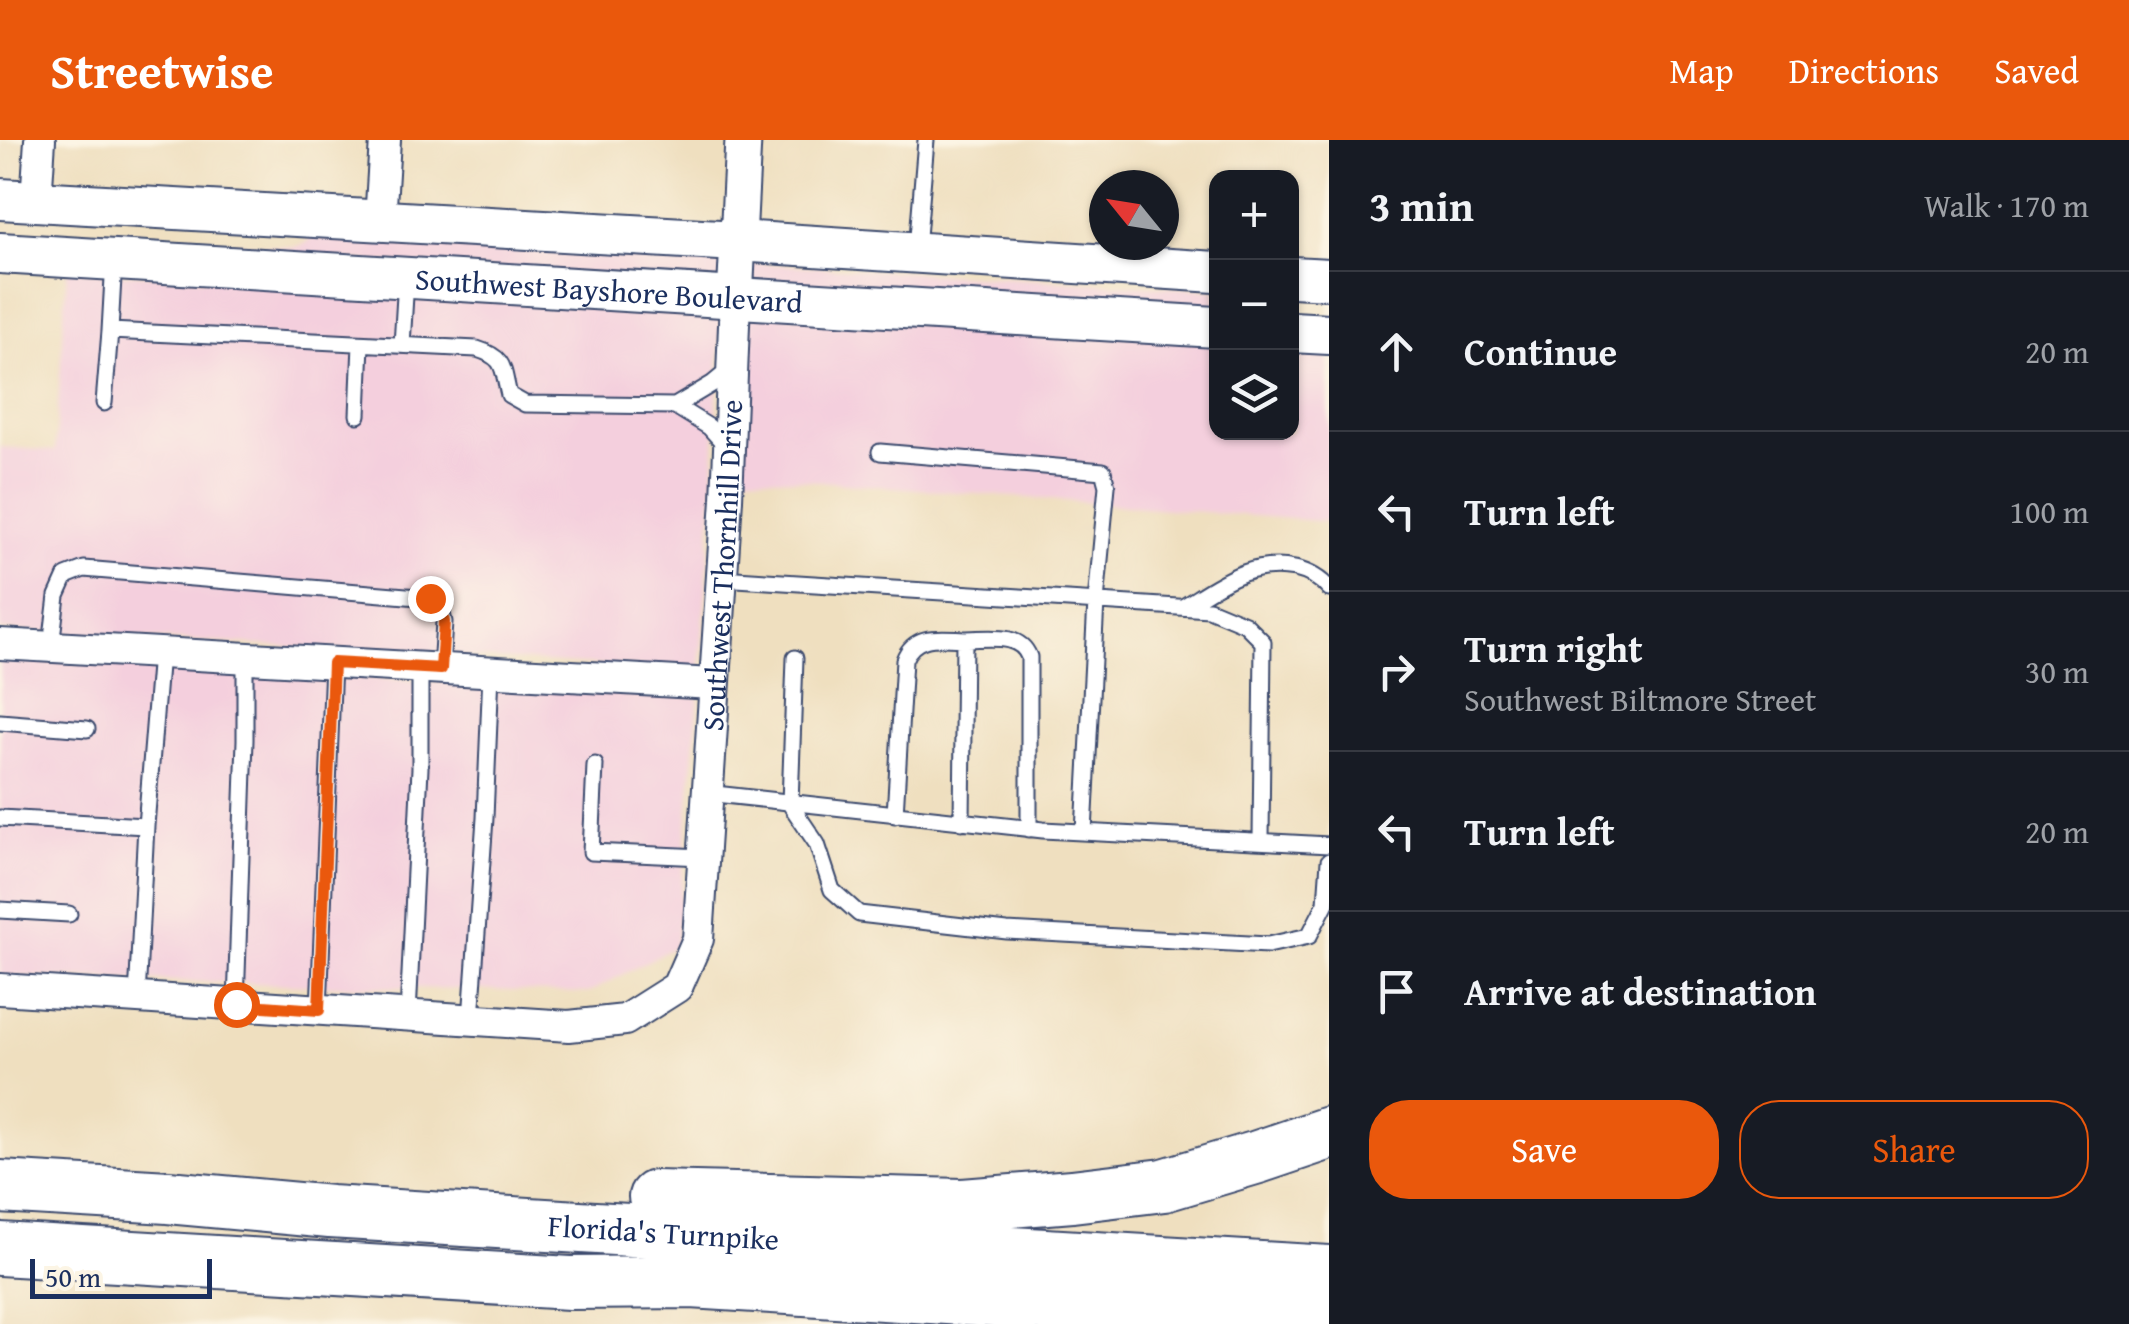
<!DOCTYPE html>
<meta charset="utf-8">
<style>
:root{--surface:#171b24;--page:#242831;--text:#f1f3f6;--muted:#9ea1a6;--line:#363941;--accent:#ea580c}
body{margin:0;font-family:"Gentium Book Plus",serif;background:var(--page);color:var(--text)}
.controls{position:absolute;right:30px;top:30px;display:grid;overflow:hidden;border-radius:20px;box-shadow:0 2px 8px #0004}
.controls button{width:90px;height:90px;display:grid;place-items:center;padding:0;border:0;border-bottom:2px solid var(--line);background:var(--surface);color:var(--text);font:50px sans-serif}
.compass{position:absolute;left:1089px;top:30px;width:90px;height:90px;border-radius:50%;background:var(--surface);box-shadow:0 2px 8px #0004;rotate:300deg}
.scale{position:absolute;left:30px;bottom:25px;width:182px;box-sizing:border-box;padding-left:10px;border:5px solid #1b2f5e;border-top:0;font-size:28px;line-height:35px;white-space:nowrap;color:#1b2f5e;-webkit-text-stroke:8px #fcf5e5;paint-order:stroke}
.stop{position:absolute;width:30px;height:30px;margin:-22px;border:8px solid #ea580c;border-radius:50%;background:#fff}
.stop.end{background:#ea580c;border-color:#fff;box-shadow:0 2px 10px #0008}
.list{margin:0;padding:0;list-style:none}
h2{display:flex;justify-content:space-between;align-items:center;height:130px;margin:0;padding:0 40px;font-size:42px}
h2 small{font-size:32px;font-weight:400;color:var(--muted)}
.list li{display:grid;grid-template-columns:65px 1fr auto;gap:30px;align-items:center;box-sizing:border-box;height:160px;padding:0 40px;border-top:2px solid var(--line)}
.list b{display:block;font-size:38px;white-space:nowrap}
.list p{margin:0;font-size:32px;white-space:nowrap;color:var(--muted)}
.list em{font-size:32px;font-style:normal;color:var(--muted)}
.actions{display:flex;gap:20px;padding:30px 40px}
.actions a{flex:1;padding:22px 0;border:2px solid var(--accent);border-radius:40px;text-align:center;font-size:35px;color:var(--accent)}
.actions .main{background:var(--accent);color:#fff}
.icon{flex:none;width:55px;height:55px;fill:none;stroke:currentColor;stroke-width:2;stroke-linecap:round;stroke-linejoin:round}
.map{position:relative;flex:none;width:1329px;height:1184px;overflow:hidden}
header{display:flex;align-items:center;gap:60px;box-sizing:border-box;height:140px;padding:0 50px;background:var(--accent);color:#fff}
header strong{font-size:48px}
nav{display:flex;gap:55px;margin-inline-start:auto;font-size:35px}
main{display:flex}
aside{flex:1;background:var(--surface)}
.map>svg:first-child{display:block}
</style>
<header>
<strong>Streetwise</strong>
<nav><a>Map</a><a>Directions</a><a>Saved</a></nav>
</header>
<main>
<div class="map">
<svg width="1329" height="1184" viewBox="0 0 1329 1184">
<rect width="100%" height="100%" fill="#fcf5e5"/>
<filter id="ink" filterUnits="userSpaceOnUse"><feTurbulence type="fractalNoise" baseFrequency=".01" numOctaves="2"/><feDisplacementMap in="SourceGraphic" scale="20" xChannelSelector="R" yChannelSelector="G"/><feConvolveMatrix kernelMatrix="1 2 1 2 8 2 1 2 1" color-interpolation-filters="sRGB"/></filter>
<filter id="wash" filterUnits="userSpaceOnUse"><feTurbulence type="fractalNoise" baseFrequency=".0048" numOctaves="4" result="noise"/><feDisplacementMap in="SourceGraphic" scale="40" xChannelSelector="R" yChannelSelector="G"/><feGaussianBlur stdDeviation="2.25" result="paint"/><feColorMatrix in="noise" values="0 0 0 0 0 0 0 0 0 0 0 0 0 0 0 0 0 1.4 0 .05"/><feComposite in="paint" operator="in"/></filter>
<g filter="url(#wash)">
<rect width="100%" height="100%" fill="#efdfbf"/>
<path fill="#f4cfdd" d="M148,98L294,107L304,104L311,98L723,122L722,146L135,105Z
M750,123L1216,150V174L749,147Z
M67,130L721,171L713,357L700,531L0,490V307L55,311Z
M749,173L1216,200V292H1292V204L1329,206V382L742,335Z
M0,517L699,557L676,806L588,853L0,836Z"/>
</g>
<g filter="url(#ink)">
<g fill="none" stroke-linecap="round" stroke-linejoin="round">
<defs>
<path id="service" d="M917,109L926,0
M114,120L110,191L477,209C506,218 502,228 509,255L525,264L675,266
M402,205L406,139
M104,263L110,191
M358,275L361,204
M727,307L709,287L675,266L712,244L729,230
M880,312L1103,331L1107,346L1096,462L1084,692
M721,438L1209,469L1245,484L1263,502L1261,700
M1183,467C1220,444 1250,420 1295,429C1308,432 1320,438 1329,449
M51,506L57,456L66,436L84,429L430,458L439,460L444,482L441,529
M795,518L790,664L817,704L832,750L859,774L1007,791L1268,805L1309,796L1326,763L1329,721
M0,582L87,589
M595,625L591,712L703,717
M706,653L1043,690L1329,705
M895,675L904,520C914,493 940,498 964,499
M0,678L146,686
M962,682L964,499C988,499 1020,492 1029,517V689
M0,770L69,774
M137,858L146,686L160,513
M236,864L245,600V518
M319,870L333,523
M408,875L420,628V527
M471,879L485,678L491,532"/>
<g id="minor">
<path d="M36,61L40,0"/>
<path d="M380,82L385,0"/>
<path d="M0,504L713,544"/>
<path id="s1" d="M0,849L569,886L625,880L677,847L698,799L727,359L735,160"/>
</g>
<path id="tertiary" d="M735,160L743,0"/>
<g id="secondary">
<path d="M0,59L737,101L1216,132"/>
<path id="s2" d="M0,113L1216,187"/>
<path d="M1292,137L1329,139"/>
<path d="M1292,192L1329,194"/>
</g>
<g id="motorway">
<path id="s3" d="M0,1047L168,1057L330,1072L1329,1132"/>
<path d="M655,1057L963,1065L1072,1056L1164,1045L1258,1017L1329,993"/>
<path d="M0,1109L570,1143L691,1142L1329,1182"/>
</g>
</defs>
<use href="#service" stroke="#3b496d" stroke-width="19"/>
<use href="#minor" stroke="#3b496d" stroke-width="34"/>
<use href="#tertiary" stroke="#3b496d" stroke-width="39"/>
<use href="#secondary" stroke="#3b496d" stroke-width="44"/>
<use href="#motorway" stroke="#3b496d" stroke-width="56"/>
<use href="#service" stroke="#fff" stroke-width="15"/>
<use href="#minor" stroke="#fff" stroke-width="30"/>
<use href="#tertiary" stroke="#fff" stroke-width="35"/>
<use href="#secondary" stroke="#fff" stroke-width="40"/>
<use href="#motorway" stroke="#fff" stroke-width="52"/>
</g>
</g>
<g fill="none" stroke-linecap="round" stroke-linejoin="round" filter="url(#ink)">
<path stroke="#ea580c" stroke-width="12" d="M236,864L319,870L333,523L441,529L444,482L440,460L430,458"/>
</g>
<g text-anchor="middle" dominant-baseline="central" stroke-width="8" stroke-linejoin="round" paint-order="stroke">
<g font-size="30" fill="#1b2f5e" stroke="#fcf5e5">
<text stroke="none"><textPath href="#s2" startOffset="610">Southwest Bayshore Boulevard</textPath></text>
<text stroke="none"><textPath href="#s1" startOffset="1115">Southwest Thornhill Drive</textPath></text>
<text stroke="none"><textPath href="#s3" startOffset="665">Florida's Turnpike</textPath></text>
</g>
</g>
</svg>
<div class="controls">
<button>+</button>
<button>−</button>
<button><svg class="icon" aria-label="layers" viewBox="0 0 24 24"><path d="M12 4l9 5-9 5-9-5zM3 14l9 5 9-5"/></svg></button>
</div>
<svg class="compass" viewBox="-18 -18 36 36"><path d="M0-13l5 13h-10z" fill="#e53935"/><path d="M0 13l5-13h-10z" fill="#9ea1a6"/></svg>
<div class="scale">50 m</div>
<div class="stop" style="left:236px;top:864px"></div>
<div class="stop end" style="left:430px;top:458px"></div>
</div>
<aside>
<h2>3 min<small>Walk · 170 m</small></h2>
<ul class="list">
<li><svg class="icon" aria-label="ahead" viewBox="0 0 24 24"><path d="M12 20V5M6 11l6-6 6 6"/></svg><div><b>Continue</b></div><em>20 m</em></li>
<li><svg class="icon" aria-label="left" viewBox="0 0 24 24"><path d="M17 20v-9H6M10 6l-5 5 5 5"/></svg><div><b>Turn left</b></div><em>100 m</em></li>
<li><svg class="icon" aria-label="right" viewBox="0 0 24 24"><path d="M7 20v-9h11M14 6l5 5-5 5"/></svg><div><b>Turn right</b><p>Southwest Biltmore Street</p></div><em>30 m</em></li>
<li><svg class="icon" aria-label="left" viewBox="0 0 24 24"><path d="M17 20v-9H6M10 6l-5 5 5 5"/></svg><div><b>Turn left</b></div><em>20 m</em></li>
<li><svg class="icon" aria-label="arrive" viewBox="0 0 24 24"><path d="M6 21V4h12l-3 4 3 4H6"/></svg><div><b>Arrive at destination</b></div></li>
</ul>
<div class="actions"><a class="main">Save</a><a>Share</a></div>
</aside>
</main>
